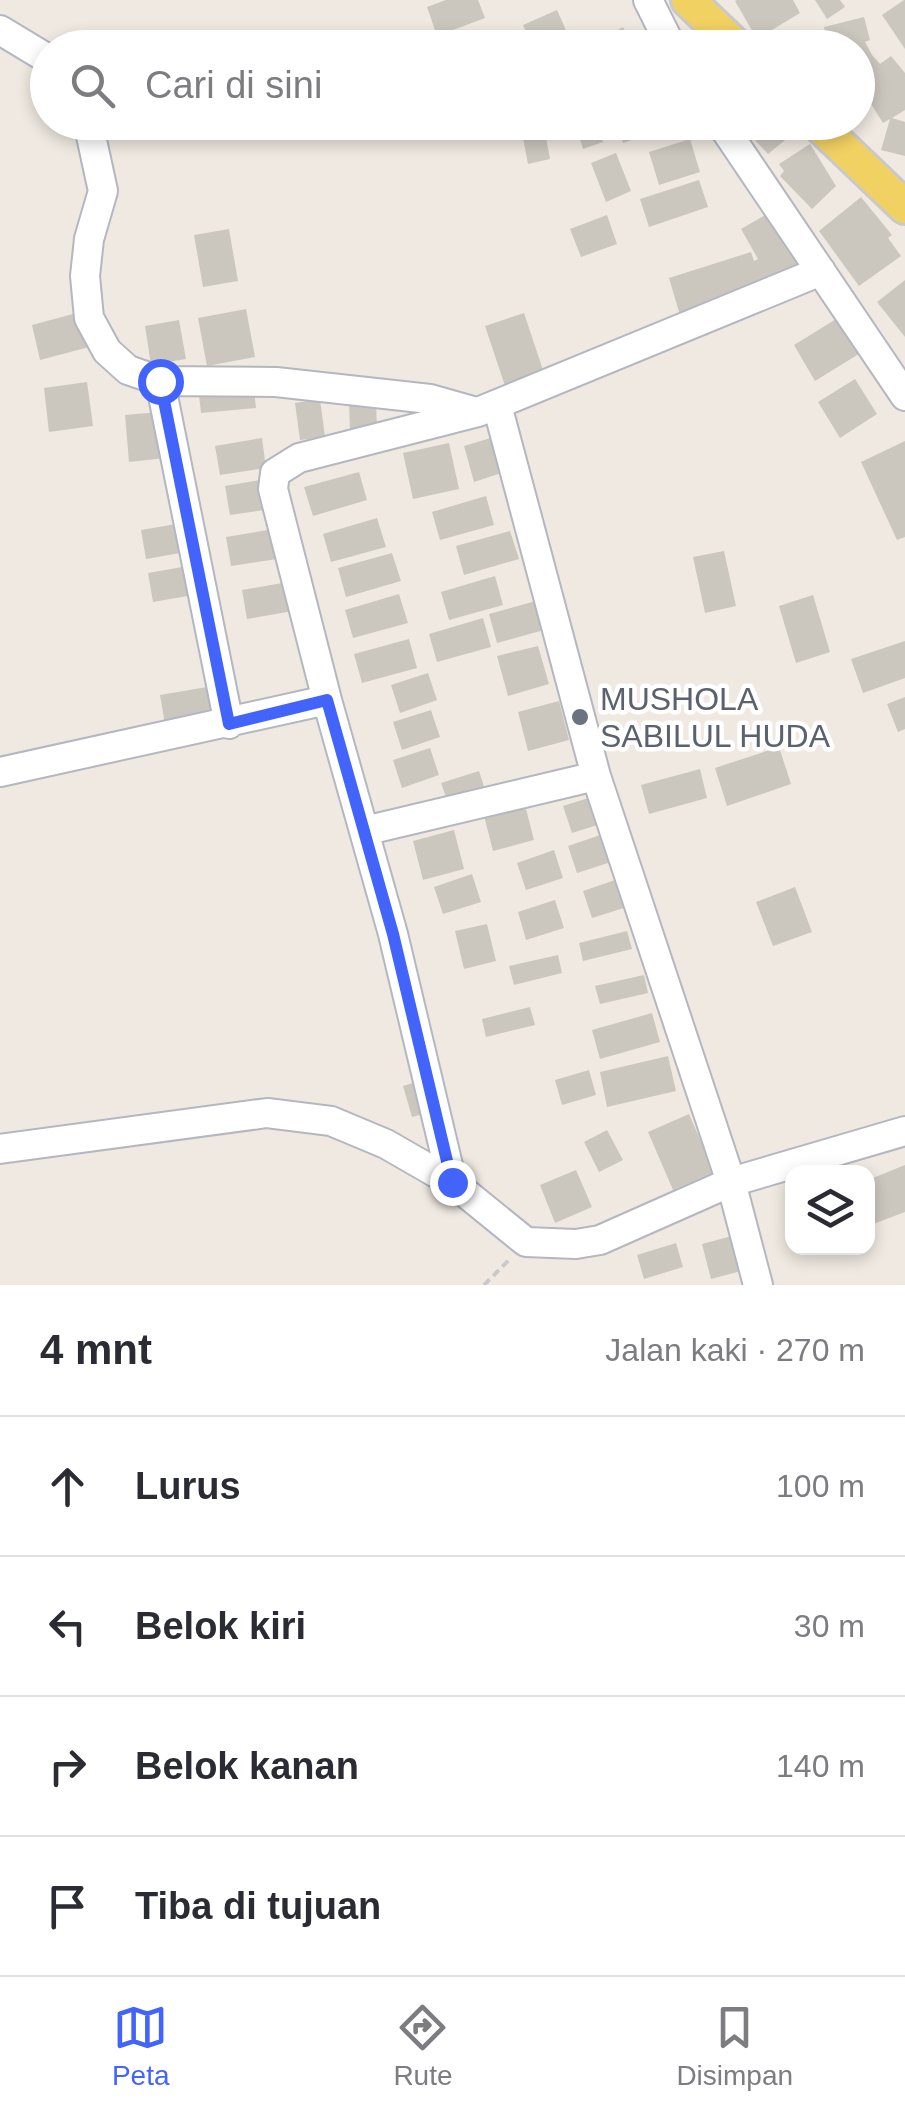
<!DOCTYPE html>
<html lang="id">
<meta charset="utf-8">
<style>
:root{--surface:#fff;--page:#f2f2f3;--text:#2b2b33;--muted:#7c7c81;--line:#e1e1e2;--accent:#4264fb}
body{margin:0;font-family:Arial,sans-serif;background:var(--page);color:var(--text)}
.controls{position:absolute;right:30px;bottom:30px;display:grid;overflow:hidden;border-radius:20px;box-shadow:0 5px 15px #0003}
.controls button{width:90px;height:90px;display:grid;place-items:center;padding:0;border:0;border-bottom:2px solid var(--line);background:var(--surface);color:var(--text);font:50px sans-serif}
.stop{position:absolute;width:30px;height:30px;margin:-22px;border:8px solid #4264fb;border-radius:50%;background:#fff}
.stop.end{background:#4264fb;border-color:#fff;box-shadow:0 2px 10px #0008}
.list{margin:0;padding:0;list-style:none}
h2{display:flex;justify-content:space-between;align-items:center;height:130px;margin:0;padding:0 40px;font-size:42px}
h2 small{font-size:32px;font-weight:400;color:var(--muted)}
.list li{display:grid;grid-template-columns:65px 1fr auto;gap:30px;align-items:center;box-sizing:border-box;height:140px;padding:0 40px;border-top:2px solid var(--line)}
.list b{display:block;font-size:38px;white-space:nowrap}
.list em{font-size:32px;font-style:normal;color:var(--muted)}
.icon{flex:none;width:55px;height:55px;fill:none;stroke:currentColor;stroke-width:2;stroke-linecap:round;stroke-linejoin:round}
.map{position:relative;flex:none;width:905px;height:1285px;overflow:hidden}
.search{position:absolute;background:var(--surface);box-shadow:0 5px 15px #0003;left:30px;right:30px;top:30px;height:110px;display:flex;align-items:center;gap:25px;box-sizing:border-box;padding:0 35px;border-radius:55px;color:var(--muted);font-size:38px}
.sheet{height:690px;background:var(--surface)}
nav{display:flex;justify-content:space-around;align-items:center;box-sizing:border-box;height:140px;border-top:2px solid var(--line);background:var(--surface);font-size:28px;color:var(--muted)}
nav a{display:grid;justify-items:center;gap:5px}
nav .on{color:var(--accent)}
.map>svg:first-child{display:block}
</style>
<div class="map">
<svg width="905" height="1285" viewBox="0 0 905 1285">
<rect width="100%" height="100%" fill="#efe9e1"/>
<path fill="#cbc7bf" d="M446,0H478L485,18L437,36L427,7Z
M737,0H793L800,13L757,39L735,1Z
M815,0H840L845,7L827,19Z
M904,0H905V49L882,15Z
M557,10L574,48H533L523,25Z
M864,17L870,40L865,42L872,55L880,64L891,56L905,73V110L892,118L905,122V156L881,150L890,119L883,123L866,96L858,101V48H786L825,31L824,27Z
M623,27L634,48H585Z
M520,122H543L550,159L528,164Z
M575,122H597L603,142L583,149Z
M616,122H638L643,136L623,143Z
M738,122H788L795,132L768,154Z
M690,139L700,172L659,185L649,152Z
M810,144L836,186L812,209L780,176L784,171L779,164Z
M616,153L631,191L606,202L591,163Z
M699,180L708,207L649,227L640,199Z
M861,197L892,235L888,238L901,256L859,286L819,231Z
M769,213L800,266L680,315L669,278L751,252L754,261L758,259L741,229Z
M607,215L617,244L581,257L570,229Z
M229,229L238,281L203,287L194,235Z
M905,280V337L877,302Z
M246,309L255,357L207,366L198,318Z
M84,311L93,346L40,360L32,325Z
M524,313L544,373L505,386L485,326Z
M841,316L862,352L815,381L794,345Z
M179,320L186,359L151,365L145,326Z
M855,379L877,414L840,438L818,402Z
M87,382L93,426L49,432L44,388Z
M254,390L256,408L201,413L199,395Z
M320,399L325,437L300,440L295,403Z
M376,401L377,430L350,431L349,402Z
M169,411L174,457L129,462L125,415Z
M504,434L514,469L474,482L464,446Z
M262,438L266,468L220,475L215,446Z
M905,441V537L897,540L861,462Z
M449,443L459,489L413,499L403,453Z
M359,472L367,500L313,516L304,487Z
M272,478L277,508L230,515L225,486Z
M486,496L494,525L440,540L432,512Z
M377,518L386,547L331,562L323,534Z
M188,522L192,551L146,559L141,530Z
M273,529L277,559L231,566L226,537Z
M510,531L519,559L464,575L456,546Z
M724,551L736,606L705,613L693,557Z
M392,553L401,581L346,597L338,568Z
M194,565L199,594L153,602L148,573Z
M495,576L503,605L449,620L441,592Z
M288,582L293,611L247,619L242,590Z
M399,594L408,623L353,638L345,610Z
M813,595L830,652L796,663L779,606Z
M543,599L551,628L497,643L489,614Z
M483,618L491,647L437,662L429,634Z
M409,639L417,668L362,683L354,654Z
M905,641V678L863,693L851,659Z
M538,646L549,684L508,696L497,656Z
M428,673L437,700L400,713L391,685Z
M207,687L212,717L165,724L160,695Z
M905,697V729L898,732L887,704Z
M559,701L569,740L528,751L518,712Z
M431,710L440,737L402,750L393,722Z
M779,747L791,784L727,806L715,768Z
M430,748L439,775L402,788L393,760Z
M700,769L707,798L649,814L641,785Z
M479,771L488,799L451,811L441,783Z
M601,794L610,821L572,833L563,806Z
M524,801L534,840L493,851L483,812Z
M454,830L464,869L423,880L413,841Z
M606,833L614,861L577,873L568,846Z
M554,850L563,878L526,890L517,863Z
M472,874L481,902L443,914L434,887Z
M621,878L630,906L592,918L583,891Z
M795,887L812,932L773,946L756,902Z
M555,900L564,928L526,940L518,912Z
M487,924L496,961L464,969L455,931Z
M627,931L632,949L583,961L579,943Z
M558,955L562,973L514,985L509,966Z
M644,975L648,993L600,1004L595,986Z
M530,1007L535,1025L486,1037L482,1019Z
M652,1013L660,1042L600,1059L592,1030Z
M668,1056L676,1091L607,1107L600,1072Z
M589,1070L596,1095L562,1105L555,1080Z
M433,1077L443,1109L412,1117L403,1086Z
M689,1114L714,1172L673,1190L648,1132Z
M607,1130L623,1160L599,1172L584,1142Z
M905,1165V1212L868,1226V1180Z
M576,1170L592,1207L555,1223L540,1185Z
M747,1232L756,1267L711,1279L702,1244Z
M676,1243L683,1267L644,1279L637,1255Z"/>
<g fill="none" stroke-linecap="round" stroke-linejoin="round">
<defs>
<path id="minor" d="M648,0L672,48
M0,30L48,59
M88,122L103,191L89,239L85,276L89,318L107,351L128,370L160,381L276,382L430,399L476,412
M720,122L905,396
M160,381L229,724
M497,405L596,776L731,1182L758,1285
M0,772L327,700
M364,831L596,776
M0,1149L267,1113L331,1121L386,1144L452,1182L526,1242L576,1244L600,1240L731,1182L905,1131
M452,1182L393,934L327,700L273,489L275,473L299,458L478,412L821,271"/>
<path id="major" d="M688,0L738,48
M816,122L905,207"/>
</defs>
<use href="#minor" stroke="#b4b7c1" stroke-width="32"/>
<use href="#major" stroke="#c9c9c9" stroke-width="38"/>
<path stroke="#c9c9c9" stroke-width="4" stroke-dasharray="8 5" stroke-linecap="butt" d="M484,1285L509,1260"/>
<use href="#minor" stroke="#fff" stroke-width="28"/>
<use href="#major" stroke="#f2d163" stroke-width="32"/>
</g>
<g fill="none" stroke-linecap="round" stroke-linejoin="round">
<path stroke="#4264fb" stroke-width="12" d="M160,381L229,724L327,700L393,934L452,1182"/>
</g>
<circle fill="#6b7280" stroke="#fff" stroke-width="4" cx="580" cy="717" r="10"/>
<g text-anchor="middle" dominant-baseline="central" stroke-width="9" stroke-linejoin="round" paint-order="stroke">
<g font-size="32" fill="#5b616d" stroke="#fff" text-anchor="start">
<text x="600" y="699">MUSHOLA<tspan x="600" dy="37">SABILUL HUDA</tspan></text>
</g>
</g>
</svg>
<div class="controls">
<button><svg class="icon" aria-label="layers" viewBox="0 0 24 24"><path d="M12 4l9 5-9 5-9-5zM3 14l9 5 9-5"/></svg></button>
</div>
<div class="stop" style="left:160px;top:381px"></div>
<div class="stop end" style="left:452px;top:1182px"></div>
<div class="search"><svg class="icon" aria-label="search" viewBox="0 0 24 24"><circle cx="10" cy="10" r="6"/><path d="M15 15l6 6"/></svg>Cari di sini</div>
</div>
<section class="sheet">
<h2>4 mnt<small>Jalan kaki · 270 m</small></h2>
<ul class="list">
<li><svg class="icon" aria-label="ahead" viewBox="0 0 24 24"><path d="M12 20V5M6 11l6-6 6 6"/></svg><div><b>Lurus</b></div><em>100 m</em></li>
<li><svg class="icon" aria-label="left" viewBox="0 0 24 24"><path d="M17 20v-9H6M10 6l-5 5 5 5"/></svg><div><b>Belok kiri</b></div><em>30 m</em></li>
<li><svg class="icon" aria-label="right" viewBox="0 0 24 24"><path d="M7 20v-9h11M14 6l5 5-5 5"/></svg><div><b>Belok kanan</b></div><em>140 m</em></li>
<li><svg class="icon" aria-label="arrive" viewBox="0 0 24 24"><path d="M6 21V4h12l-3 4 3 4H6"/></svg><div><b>Tiba di tujuan</b></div></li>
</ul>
</section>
<nav>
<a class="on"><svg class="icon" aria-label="map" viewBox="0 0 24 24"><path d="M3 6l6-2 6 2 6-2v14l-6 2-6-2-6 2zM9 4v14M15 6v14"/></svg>Peta</a>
<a><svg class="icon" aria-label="directions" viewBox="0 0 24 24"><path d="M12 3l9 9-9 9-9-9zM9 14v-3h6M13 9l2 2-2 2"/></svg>Rute</a>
<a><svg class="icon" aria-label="saved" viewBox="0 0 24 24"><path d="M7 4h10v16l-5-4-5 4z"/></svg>Disimpan</a>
</nav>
